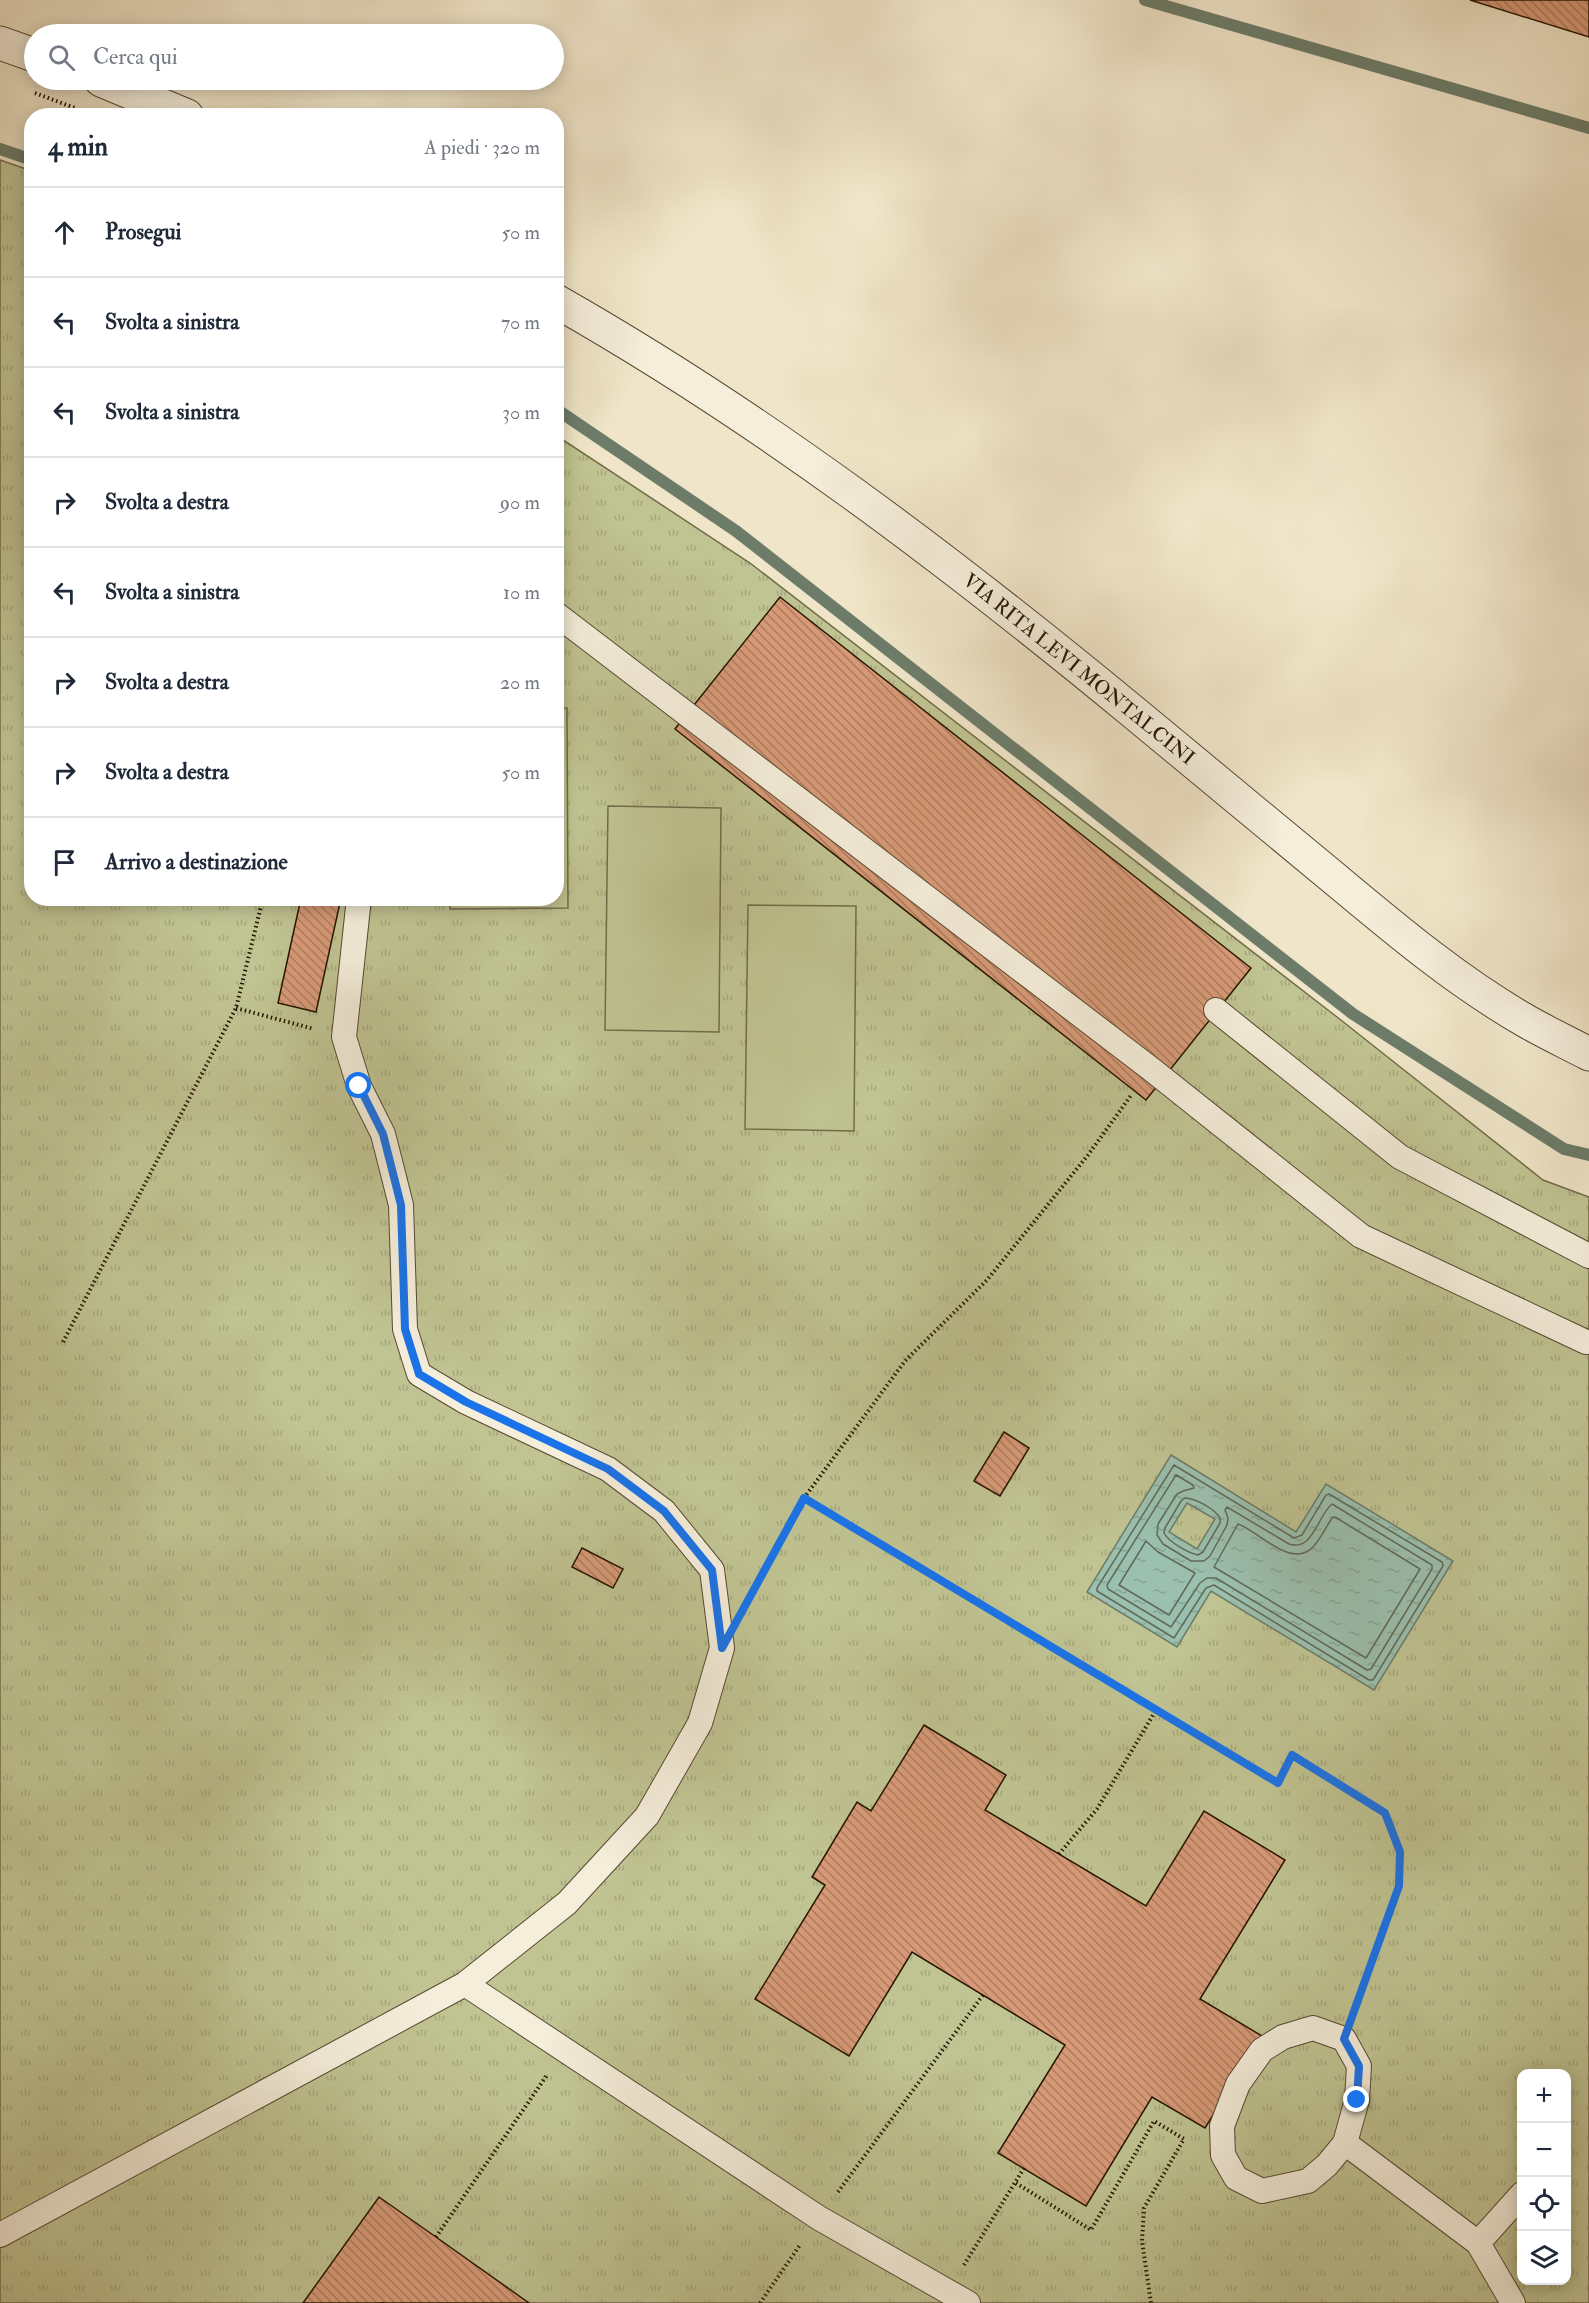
<!DOCTYPE html>
<html lang="it">
<meta charset="utf-8">
<style>
:root{--surface:#fff;--page:#f6f6f7;--text:#1f2937;--muted:#747a83;--line:#e0e1e3}
body{margin:0;font-family:"IM FELL Double Pica",serif;background:var(--page);color:var(--text)}
.controls{position:absolute;right:18px;bottom:18px;display:grid;overflow:hidden;border-radius:12px;box-shadow:0 3px 15px #0003}
.controls button{width:54px;height:54px;display:grid;place-items:center;padding:0;border:0;border-bottom:2px solid var(--line);background:var(--surface);color:var(--text);font:30px sans-serif}
.stop{position:absolute;width:18px;height:18px;margin:-14px;border:4px solid #1a73e8;border-radius:50%;background:#fff}
.stop.end{background:#1a73e8;border-color:#fff;box-shadow:0 2px 6px #0008}
.list{margin:0;padding:0;list-style:none}
h2{display:flex;justify-content:space-between;align-items:center;height:78px;margin:0;padding:0 24px;font-size:26px}
h2 small{font-size:20px;font-weight:400;color:var(--muted)}
.list li{display:grid;grid-template-columns:39px 1fr auto;gap:18px;align-items:center;box-sizing:border-box;height:90px;padding:0 24px;border-top:2px solid var(--line)}
.list b{display:block;font-size:22px;white-space:nowrap}
.list em{font-size:20px;font-style:normal;color:var(--muted)}
.icon{flex:none;width:33px;height:33px;fill:none;stroke:currentColor;stroke-width:2;stroke-linecap:round;stroke-linejoin:round}
.map{position:relative;flex:none;width:1589px;height:2303px;overflow:hidden}
.search{position:absolute;background:var(--surface);box-shadow:0 3px 15px #0003;left:24px;top:24px;width:540px;height:66px;display:flex;align-items:center;gap:15px;box-sizing:border-box;padding:0 21px;border-radius:33px;color:var(--muted);font-size:22px}
.panel{position:absolute;background:var(--surface);box-shadow:0 3px 15px #0003;left:24px;top:108px;width:540px;height:798px;border-radius:24px}
.map>svg:first-child{display:block}
</style>
<div class="map">
<svg width="1589" height="2303" viewBox="0 0 1589 2303">
<defs>
<pattern id="grass-tufts" width="24" height="20" patternUnits="userSpaceOnUse" patternTransform="scale(1.5)"><rect width="24" height="20" fill="#c0c392"/><path d="M3 7l-1-3M5 7V3M7 7l1-3M15 17l-1-3M17 17v-4M19 17l1-3" fill="none" stroke="#a5a77c"/></pattern>
<pattern id="water-ripples" width="26" height="14" patternUnits="userSpaceOnUse" patternTransform="scale(1.5)"><rect width="26" height="14" fill="#9bc0af"/><path d="M2 4q2-2 4 0t4 0M15 11q2-2 4 0t4 0" fill="none" stroke="#85a495"/></pattern>
<pattern id="building-back-hatch" width="6" height="6" patternUnits="userSpaceOnUse" patternTransform="scale(1.5)"><rect width="6" height="6" fill="#d79977"/><path d="M-1 5l2 2M0 0l6 6M5-1l2 2" fill="none" stroke="#ae7c5f"/></pattern>
</defs>
<rect width="100%" height="100%" fill="#f0e5c8"/>
<filter id="stains"><feTurbulence type="fractalNoise" baseFrequency=".00333" numOctaves="4"/><feColorMatrix values="0 0 0 0 .2 0 0 0 0 .09 0 0 0 0 .02 0 0 0 .5 -.17"/></filter>
<radialGradient id="worn" r=".72"><stop offset=".6" stop-color="#630" stop-opacity="0"/><stop offset="1" stop-color="#630" stop-opacity=".3"/></radialGradient>
<path fill="url(#grass-tufts)" stroke="#736c49" stroke-width="1.5" fill-rule="evenodd" d="M0,160L32,171V898H556L557,436L750,563L1337,1017L1543,1180L1589,1197V2303H0ZM1522,2074H1566V2280H1522Z"/>
<path fill="#c0c392" stroke="#736c49" stroke-width="1.5" d="M557,708H567L568,908L450,909V899L556,898Z
M608,806L721,808L719,1032L605,1030Z
M748,905L856,906L854,1131L745,1129Z"/>
<path fill="url(#water-ripples)" stroke="#6c7c69" stroke-width="1.5" fill-rule="evenodd" d="M1171,1455L1296,1532L1326,1484L1453,1561L1374,1690L1211,1591L1177,1647L1087,1592ZM1187,1503L1215,1519L1197,1549L1169,1532Z"/>
<g fill="none" stroke-linecap="round" stroke-linejoin="round">
<path stroke="#606a58" stroke-width="1.5" d="M1174,1465L1294,1538L1302,1535L1326,1495L1329,1494L1442,1562L1443,1566L1373,1680H1369L1214,1585L1206,1588L1174,1638L1097,1591V1588Z
M1176,1475L1193,1485L1194,1488L1183,1491L1177,1494L1158,1524L1157,1535L1163,1544L1191,1561H1204L1210,1556L1227,1525L1228,1518L1225,1510L1227,1507L1289,1544C1313,1552 1318,1515 1332,1504L1432,1565V1569L1371,1669L1367,1670L1216,1578H1207L1200,1583L1171,1627L1108,1589L1107,1585Z
M1185,1498C1195,1498 1215,1509 1220,1518V1523L1203,1552L1198,1555C1188,1553 1169,1542 1164,1533L1165,1528L1181,1501Z
M1335,1517L1420,1569L1366,1658L1214,1567L1238,1524C1259,1531 1292,1571 1314,1546C1321,1538 1326,1527 1332,1518Z
M1146,1541L1158,1552L1195,1573L1169,1615L1119,1585Z"/>
<path stroke="#6c7c69" stroke-width="12" d="M1145,0L1589,128
M0,149L32,160
M556,409L736,531L1353,1014L1564,1149L1589,1155"/>
</g>
<path fill="url(#building-back-hatch)" stroke="#261500" stroke-width="1.5" d="M1470,0H1589V37Z
M780,597L1251,968L1146,1100L675,729Z
M301,898H341L316,1012L278,1003Z
M1004,1432L1029,1448L1000,1496L974,1481Z
M582,1548L623,1569L613,1588L572,1567Z
M924,1725L1006,1775L985,1810L1146,1906L1204,1811L1285,1860L1200,1999L1262,2036L1205,2128L1152,2097L1086,2206L998,2153L1065,2045L912,1952L849,2056L755,1999L825,1885L812,1877L857,1802L871,1811Z
M379,2197L436,2237L529,2303H303Z"/>
<g fill="none" stroke-linecap="round" stroke-linejoin="round">
<defs>
<path id="lane" d="M556,614L1151,1069L1361,1236L1586,1342
M1216,1010L1400,1157L1589,1256
M465,1984L819,2218L968,2303
M1345,2143L1327,2165L1308,2181L1262,2191L1236,2178L1223,2155L1222,2126L1238,2084L1262,2050L1283,2037L1313,2028L1344,2039L1359,2066L1357,2100L1345,2143L1478,2243
M0,2235L465,1984L567,1903L647,1816L700,1723L722,1648L712,1570L664,1511L608,1469L466,1402L419,1374L405,1329L401,1205L383,1134L359,1086L344,1037L359,898
M1513,2303L1478,2243L1522,2194"/>
<path id="street" d="M0,43L34,55
M101,80L187,116
M556,301C762,418 950,561 1132,711C1200,767 1268,823 1335,879C1396,930 1458,982 1526,1021C1547,1033 1568,1043 1589,1054"/>
</defs>
<use href="#lane" stroke="#584932" stroke-width="26"/>
<use href="#street" stroke="#584932" stroke-width="35"/>
<path stroke="#261500" stroke-width="4" stroke-dasharray="1.5 3" stroke-linecap="butt" d="M35,93L75,108
M236,1008L314,1029
M63,1342L236,1008L263,898
M804,1498L1278,1783L1292,1755L1385,1813L1400,1852L1399,1886L1355,2008
M750,1597L804,1498L905,1361L987,1280L1088,1155L1132,1094
M1059,1854L1097,1809L1156,1710
M1016,2183L1091,2230L1154,2121L1184,2139L1144,2208L1142,2241L1151,2303
M838,2192L983,1995
M436,2237L547,2075
M964,2265L1024,2168
M382,2302V2303
M760,2303L800,2245"/>
<use href="#lane" stroke="#f5eedb" stroke-width="24"/>
<use href="#street" stroke="#f5eedb" stroke-width="33"/>
</g>
<g fill="none" stroke-linecap="round" stroke-linejoin="round">
<path stroke="#1a73e8" stroke-width="8" d="M359,1086L383,1134L401,1205L405,1329L419,1374L466,1402L608,1469L664,1511L712,1570L722,1648L804,1498L1278,1783L1292,1755L1385,1813L1400,1852L1399,1886L1344,2039L1359,2066L1357,2100"/>
</g>
<g text-anchor="middle" dominant-baseline="central" stroke-width="6" stroke-linejoin="round" paint-order="stroke">
<g font-size="20" fill="#261500" stroke="#f5eedb">
<text transform="translate(1079 669) rotate(39)">VIA RITA LEVI MONTALCINI</text>
</g>
</g>
<rect width="100%" height="100%" filter="url(#stains)"/>
<rect width="100%" height="100%" fill="url(#worn)"/>
</svg>
<div class="controls">
<button>+</button>
<button>−</button>
<button><svg class="icon" aria-label="locate" viewBox="0 0 24 24"><circle cx="12" cy="12" r="6"/><path d="M12 2v4M12 18v4M2 12h4M18 12h4"/></svg></button>
<button><svg class="icon" aria-label="layers" viewBox="0 0 24 24"><path d="M12 4l9 5-9 5-9-5zM3 14l9 5 9-5"/></svg></button>
</div>
<div class="stop" style="left:359px;top:1086px"></div>
<div class="stop end" style="left:1357px;top:2100px"></div>
<div class="search"><svg class="icon" aria-label="search" viewBox="0 0 24 24"><circle cx="10" cy="10" r="6"/><path d="M15 15l6 6"/></svg>Cerca qui</div>
<section class="panel">
<h2>4 min<small>A piedi · 320 m</small></h2>
<ul class="list">
<li><svg class="icon" aria-label="ahead" viewBox="0 0 24 24"><path d="M12 20V5M6 11l6-6 6 6"/></svg><div><b>Prosegui</b></div><em>50 m</em></li>
<li><svg class="icon" aria-label="left" viewBox="0 0 24 24"><path d="M17 20v-9H6M10 6l-5 5 5 5"/></svg><div><b>Svolta a sinistra</b></div><em>70 m</em></li>
<li><svg class="icon" aria-label="left" viewBox="0 0 24 24"><path d="M17 20v-9H6M10 6l-5 5 5 5"/></svg><div><b>Svolta a sinistra</b></div><em>30 m</em></li>
<li><svg class="icon" aria-label="right" viewBox="0 0 24 24"><path d="M7 20v-9h11M14 6l5 5-5 5"/></svg><div><b>Svolta a destra</b></div><em>90 m</em></li>
<li><svg class="icon" aria-label="left" viewBox="0 0 24 24"><path d="M17 20v-9H6M10 6l-5 5 5 5"/></svg><div><b>Svolta a sinistra</b></div><em>10 m</em></li>
<li><svg class="icon" aria-label="right" viewBox="0 0 24 24"><path d="M7 20v-9h11M14 6l5 5-5 5"/></svg><div><b>Svolta a destra</b></div><em>20 m</em></li>
<li><svg class="icon" aria-label="right" viewBox="0 0 24 24"><path d="M7 20v-9h11M14 6l5 5-5 5"/></svg><div><b>Svolta a destra</b></div><em>50 m</em></li>
<li><svg class="icon" aria-label="arrive" viewBox="0 0 24 24"><path d="M6 21V4h12l-3 4 3 4H6"/></svg><div><b>Arrivo a destinazione</b></div></li>
</ul>
</section>
</div>
